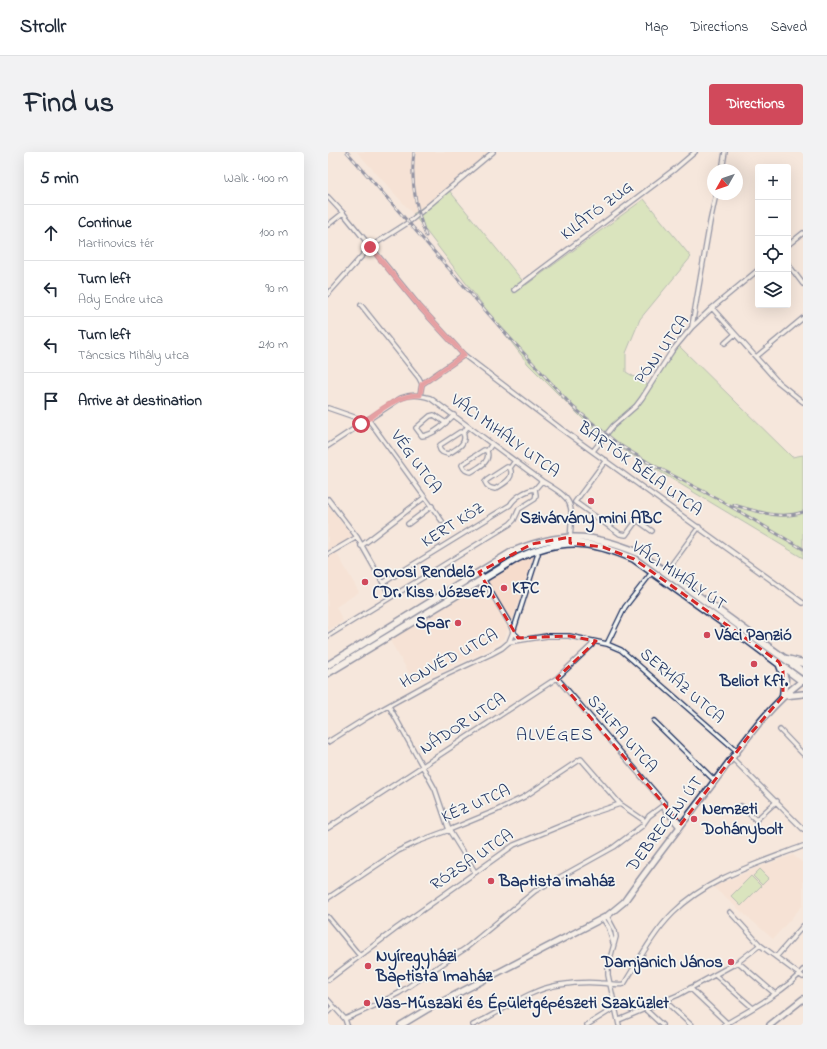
<!DOCTYPE html>
<meta charset="utf-8">
<style>
:root{--surface:#fff;--page:#f2f2f3;--text:#1f2937;--muted:#747a83;--line:#e0e1e3;--accent:#d1495b}
body{margin:0;font-family:"Indie Flower",sans-serif;background:var(--page);color:var(--text)}
.controls{position:absolute;right:12px;top:12px;display:grid;overflow:hidden;border-radius:4px;box-shadow:0 4px 16px #0002}
.controls button{width:36px;height:36px;display:grid;place-items:center;padding:0;border:0;border-bottom:1px solid var(--line);background:var(--surface);color:var(--text);font:20px sans-serif}
.compass{position:absolute;left:379px;top:12px;width:36px;height:36px;border-radius:50%;background:var(--surface);box-shadow:0 4px 16px #0002;rotate:230deg}
.stop{position:absolute;width:12px;height:12px;margin:-9px;border:3px solid #d1495b;border-radius:50%;background:#fff}
.stop.end{background:#d1495b;border-color:#fff;box-shadow:0 1px 4px #0008}
.list{margin:0;padding:0;list-style:none}
h2{display:flex;justify-content:space-between;align-items:center;height:52px;margin:0;padding:0 16px;font-size:17px}
h2 small{font-size:13px;font-weight:400;color:var(--muted)}
.list li{display:grid;grid-template-columns:26px 1fr auto;gap:12px;align-items:center;box-sizing:border-box;height:56px;padding:0 16px;border-top:1px solid var(--line)}
.list b{display:block;font-size:15px;white-space:nowrap}
.list p{margin:0;font-size:13px;white-space:nowrap;color:var(--muted)}
.list em{font-size:13px;font-style:normal;color:var(--muted)}
.icon{flex:none;width:22px;height:22px;fill:none;stroke:currentColor;stroke-width:2;stroke-linecap:round;stroke-linejoin:round}
.map{position:relative;flex:none;width:475px;height:873px;overflow:hidden;border-radius:4px}
header{display:flex;align-items:center;gap:24px;box-sizing:border-box;height:56px;padding:0 20px;background:var(--surface);border-bottom:1px solid var(--line)}
header strong{font-size:19px}
nav{display:flex;gap:22px;margin-inline-start:auto;font-size:14px}
.intro{display:flex;align-items:center;justify-content:space-between;box-sizing:border-box;height:96px;padding:0 24px}
h1{margin:0;font-size:28px}
.button{padding:10px 18px;border-radius:4px;background:var(--accent);color:#fff;font-size:14px;font-weight:700}
main{display:flex;gap:24px;padding:0 24px}
aside{flex:1;background:var(--surface);border-radius:4px;box-shadow:0 4px 16px #0002}
.map>svg:first-child{display:block}
</style>
<header>
<strong>Strollr</strong>
<nav><a>Map</a><a>Directions</a><a>Saved</a></nav>
</header>
<div class="intro"><h1>Find us</h1><a class="button">Directions</a></div>
<main>
<aside>
<h2>5 min<small>Walk · 400 m</small></h2>
<ul class="list">
<li><svg class="icon" aria-label="ahead" viewBox="0 0 24 24"><path d="M12 20V5M6 11l6-6 6 6"/></svg><div><b>Continue</b><p>Martinovics tér</p></div><em>100 m</em></li>
<li><svg class="icon" aria-label="left" viewBox="0 0 24 24"><path d="M17 20v-9H6M10 6l-5 5 5 5"/></svg><div><b>Turn left</b><p>Ady Endre utca</p></div><em>90 m</em></li>
<li><svg class="icon" aria-label="left" viewBox="0 0 24 24"><path d="M17 20v-9H6M10 6l-5 5 5 5"/></svg><div><b>Turn left</b><p>Táncsics Mihály utca</p></div><em>210 m</em></li>
<li><svg class="icon" aria-label="arrive" viewBox="0 0 24 24"><path d="M6 21V4h12l-3 4 3 4H6"/></svg><div><b>Arrive at destination</b></div></li>
</ul>
</aside>
<div class="map">
<svg width="475" height="873" viewBox="0 0 475 873">
<rect width="100%" height="100%" fill="#f6e7dc"/>
<filter id="ink" filterUnits="userSpaceOnUse"><feTurbulence type="fractalNoise" baseFrequency=".025" numOctaves="2"/><feDisplacementMap in="SourceGraphic" scale="8" xChannelSelector="R" yChannelSelector="G"/><feConvolveMatrix kernelMatrix="1 2 1 2 8 2 1 2 1" color-interpolation-filters="sRGB"/></filter>
<g filter="url(#ink)">
<path fill="#f6dccc" d="M29,0H163L120,37L85,62Z
M0,353L25,385L0,400Z
M7,398L31,440L8,455L15,469L0,478V402Z
M206,402L185,467L176,486L155,500L128,512L87,531L61,487L187,409Z
M465,703L475,711V753L445,787L385,735L433,714Z"/>
<path fill="#b9df9a" stroke="#6a877c" d="M120,37L198,133L316,47L363,105L312,167L298,201V220L322,234L351,194L464,305L475,303V406L284,291L261,273L200,212L85,62Z
M432,717L441,726L434,733L425,724Z
M423,724L433,734L413,754L403,744Z"/>
<g fill="none" stroke-linecap="round" stroke-linejoin="round">
<defs>
<path id="street" d="M394,18L397,0
M0,45L15,61L91,154L136,203L232,276L475,451
M0,73L15,61
M460,93L475,81
M460,112L475,132
M186,138L347,17L367,0
M0,142L42,95L81,70L165,0
M33,153L91,226L94,232L92,243
M384,156L450,230L475,250
M364,174L382,70L388,42
M397,191L407,182
M428,205L475,166
M94,232L136,203
M0,256L29,266L33,272
M40,267L114,369
M118,271L106,263L102,264L88,276L94,284C106,283 118,271 126,263
M135,281C140,292 128,297 120,302C115,301 112,300 111,295L112,293L132,280L135,281L140,274
M0,294L73,246C84,242 91,243 102,246L214,329C246,348 245,350 242,387
M159,299C163,310 151,315 143,320C138,319 136,318 134,313L136,311L156,298L159,299L164,292
M265,299L285,274L308,254L314,246L344,199L364,175L384,156L430,118
M182,316C187,327 175,332 167,337C162,336 159,335 157,330L159,328L179,315L182,316L187,309
M0,347L29,385L63,445
M247,350L292,382L298,383L309,368L324,379
M247,350L278,308
M80,372L104,354
M33,394L97,345
M0,402L29,385
M151,420L183,474L185,480L181,490
M338,420L371,375
M55,431L182,353C186,346 198,338 207,337L214,329
M0,484L182,372L186,368L191,357L207,347L208,343L207,337
M193,488L185,480L210,402
M279,492L297,455L325,419
M229,526L337,652L336,655L337,658L351,675
M61,554L107,637L121,678L147,720
M326,569L387,629
M452,578L475,602
M0,590L40,565L107,528L163,502L174,496L181,490L219,484H241L279,492L293,498L409,599
M404,606L475,677
M413,654L428,668L449,649
M340,658L353,672
M0,676L229,526L264,493L265,489
M0,746L70,699L89,690L121,678L167,659L196,645L253,607L292,652
M402,760L432,793L475,825
M279,764L287,779L288,785L280,814V823L291,873
M0,765L32,804
M275,767L281,776L285,791
M448,805L475,774
M410,810L446,841
M387,823L425,856
M0,828L69,776L186,693L259,663L292,652L317,669
M362,836L399,871
M0,848L17,867L19,873
M337,849L363,873
M317,857L334,873
M0,860L5,855
M17,867L46,854L71,841L138,796L207,739L286,695L314,674L321,664L337,652
M291,868L350,843L410,810L432,793
M145,873C174,860 199,838 231,833C244,831 259,830 272,831C280,831 288,834 296,832C311,808 325,781 345,761C380,726 429,712 475,694
M259,873L288,855
M396,873C420,859 458,839 475,818"/>
<path id="secondary" d="M456,544L475,542
M73,873L98,858L279,764L296,750C325,709 356,670 386,630C413,595 438,556 474,529H475
M442,873L475,847"/>
<path id="primary" d="M459,507L475,511
M451,511L457,527L455,544
M0,513L184,400C232,380 263,381 311,401L475,520
M0,521L190,406C233,385 263,388 306,407L418,487L474,529L475,528"/>
</defs>
<use href="#street" stroke="#1b2f5e" stroke-width="6"/>
<use href="#secondary" stroke="#1b2f5e" stroke-width="8"/>
<use href="#primary" stroke="#1b2f5e" stroke-width="9"/>
<use href="#street" stroke="#f6f6f2" stroke-width="3.5"/>
<use href="#secondary" stroke="#f6f6f2" stroke-width="5"/>
<use href="#primary" stroke="#f6f6f2" stroke-width="6"/>
<defs>
<path id="rail" d="M19,0L171,174L245,255L290,292L323,312L390,347L475,397
M86,0C82,29 88,57 98,84
M406,353C428,359 452,368 475,360"/>
</defs>
<use href="#rail" stroke="#1b2f5e" stroke-width="3"/>
<use href="#rail" stroke="#f6f6f2" stroke-width="1.5" stroke-dasharray="4.5" stroke-linecap="butt"/>
</g>
</g>
<g fill="none" stroke-linecap="round" stroke-linejoin="round" filter="url(#ink)">
<path stroke="#d1495b" stroke-width="5" d="M33,272C50,260 70,242 92,243L94,232L136,203L91,154L42,95"/>
</g>
<path d="M0 0H475V873H0ZM242,385V391L275,395L306,407L451,510L455,519V544L424,580L353,672L229,526L268,489L241,484L190,486L151,420L204,392Z" fill="#f6e7dc" fill-opacity=".55" fill-rule="evenodd"/>
<path fill="none" stroke="#d62828" stroke-width="3" stroke-dasharray="8 5" stroke-linejoin="round" d="M242,385V391L275,395L306,407L451,510L455,519V544L424,580L353,672L229,526L268,489L241,484L190,486L151,420L204,392Z"/>
<g fill="#d1495b" stroke="#f6f6f2" stroke-width="1.5">
<circle cx="263" cy="349" r="4"/>
<circle cx="37" cy="430" r="4"/>
<circle cx="176" cy="436" r="4"/>
<circle cx="130" cy="471" r="4"/>
<circle cx="379" cy="483" r="4"/>
<circle cx="426" cy="512" r="4"/>
<circle cx="366" cy="667" r="4"/>
<circle cx="163" cy="729" r="4"/>
<circle cx="403" cy="810" r="4"/>
<circle cx="40" cy="814" r="4"/>
<circle cx="39" cy="851" r="4"/>
</g>
<g text-anchor="middle" dominant-baseline="central" stroke-width="3.5" stroke-linejoin="round" paint-order="stroke">
<g font-size="17" fill="#1b2f5e" stroke="#f6f6f2">
<text transform="translate(269 59) rotate(-37)">KILÁTÓ ZUG</text>
<text transform="translate(334 198) rotate(-54)">PÓNI UTCA</text>
<text transform="translate(177 284) rotate(36)">VÁCI MIHÁLY UTCA</text>
<text transform="translate(88 310) rotate(54)">VÉG UTCA</text>
<text transform="translate(312 317) rotate(36)">BARTÓK BÉLA UTCA</text>
<text transform="translate(125 373) rotate(-32)">KERT KÖZ</text>
<text transform="translate(351 424) rotate(34)">VÁCI MIHÁLY ÚT</text>
<text transform="translate(121 507) rotate(-28)">HONVÉD UTCA</text>
<text transform="translate(354 534) rotate(41)">SERHÁZ UTCA</text>
<text transform="translate(135 572) rotate(-33)">NÁDOR UTCA</text>
<text transform="translate(294 582) rotate(49)">SZILFA UTCA</text>
<text transform="translate(148 652) rotate(-23)">KÉZ UTCA</text>
<text transform="translate(337 672) rotate(-53)">DEBRECENI ÚT</text>
<text transform="translate(144 708) rotate(-34)">RÓZSA UTCA</text>
</g>
<g font-size="17" font-weight="bold" fill="#1b2f5e" stroke="#f6f6f2" text-anchor="start">
<text x="263" y="366" text-anchor="middle">Szivárvány mini ABC</text>
<text x="45" y="420">Orvosi Rendelő<tspan x="45" dy="20">(Dr. Kiss József)</tspan></text>
<text x="184" y="436">KFC</text>
<text x="122" y="471" text-anchor="end">Spar</text>
<text x="387" y="483">Váci Panzió</text>
<text x="426" y="529" text-anchor="middle">Beliot Kft.</text>
<text x="374" y="657">Nemzeti<tspan x="374" dy="20">Dohánybolt</tspan></text>
<text x="171" y="729">Baptista imaház</text>
<text x="48" y="804">Nyíregyházi<tspan x="48" dy="20">Baptista Imaház</tspan></text>
<text x="395" y="810" text-anchor="end">Damjanich János</text>
<text x="47" y="851">Vas-Műszaki és Épületgépészeti Szaküzlet</text>
</g>
<g font-size="18" letter-spacing="1" fill="#1b2f5e" stroke="#f6f6f2">
<text x="227" y="584">ALVÉGES</text>
</g>
</g>
</svg>
<div class="controls">
<button>+</button>
<button>−</button>
<button><svg class="icon" aria-label="locate" viewBox="0 0 24 24"><circle cx="12" cy="12" r="6"/><path d="M12 2v4M12 18v4M2 12h4M18 12h4"/></svg></button>
<button><svg class="icon" aria-label="layers" viewBox="0 0 24 24"><path d="M12 4l9 5-9 5-9-5zM3 14l9 5 9-5"/></svg></button>
</div>
<svg class="compass" viewBox="-18 -18 36 36"><path d="M0-13l5 13h-10z" fill="#e53935"/><path d="M0 13l5-13h-10z" fill="#747a83"/></svg>
<div class="stop" style="left:33px;top:272px"></div>
<div class="stop end" style="left:42px;top:95px"></div>
</div>
</main>
